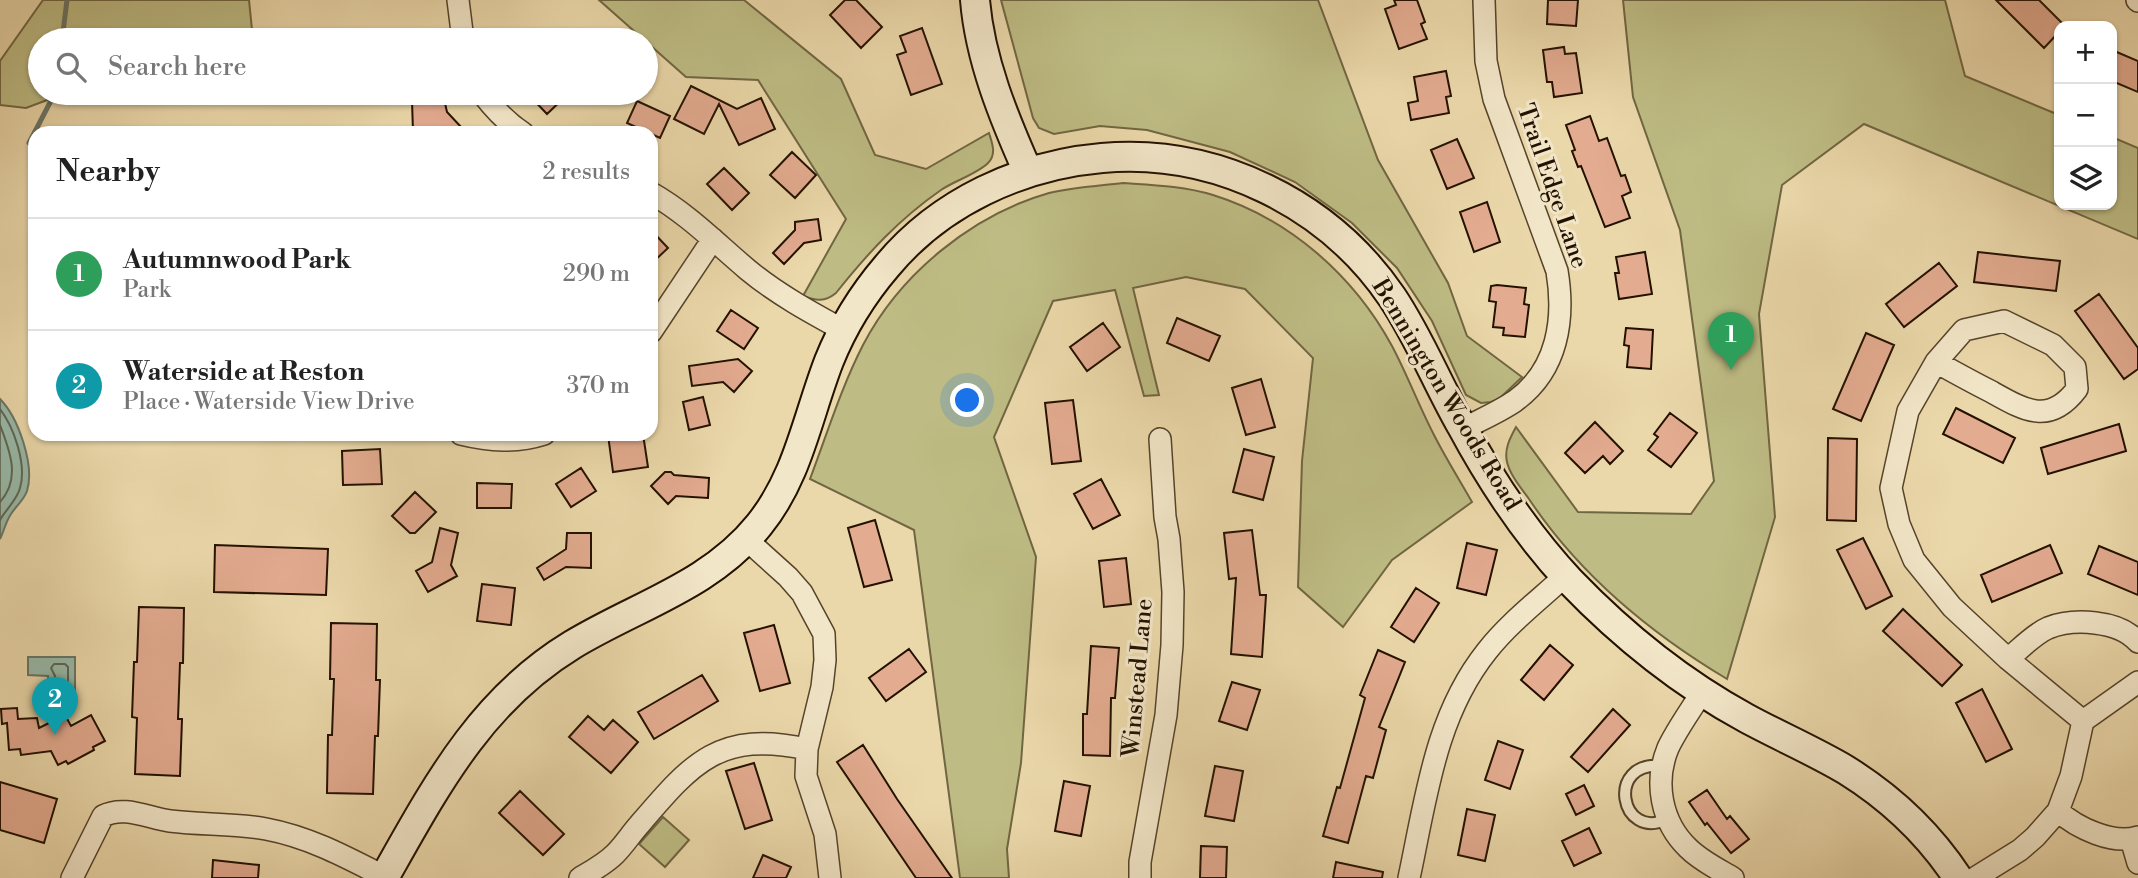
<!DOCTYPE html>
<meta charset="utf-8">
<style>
:root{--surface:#fff;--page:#f6f6f6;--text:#222;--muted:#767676;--line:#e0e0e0;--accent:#db2777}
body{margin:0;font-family:"Libre Bodoni",serif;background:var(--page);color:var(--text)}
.controls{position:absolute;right:21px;top:21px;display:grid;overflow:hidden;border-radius:14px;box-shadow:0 2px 5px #0004}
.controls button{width:63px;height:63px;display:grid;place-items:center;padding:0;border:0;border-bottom:2px solid var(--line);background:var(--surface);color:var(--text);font:35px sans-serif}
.you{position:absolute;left:968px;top:401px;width:24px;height:24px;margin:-18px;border:5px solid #fff;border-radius:50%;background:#1a73e8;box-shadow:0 0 0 10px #1a73e833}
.badge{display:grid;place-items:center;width:46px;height:46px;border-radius:50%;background:var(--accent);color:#fff;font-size:23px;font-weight:700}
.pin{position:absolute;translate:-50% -58px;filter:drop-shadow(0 2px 4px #0008)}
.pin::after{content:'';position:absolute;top:37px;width:24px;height:21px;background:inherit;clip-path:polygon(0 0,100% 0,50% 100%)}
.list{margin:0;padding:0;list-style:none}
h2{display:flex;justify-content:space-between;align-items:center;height:91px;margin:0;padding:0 28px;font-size:30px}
h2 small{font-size:23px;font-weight:400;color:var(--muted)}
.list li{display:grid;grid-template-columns:46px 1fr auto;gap:21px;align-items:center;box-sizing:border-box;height:112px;padding:0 28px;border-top:2px solid var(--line)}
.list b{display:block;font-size:26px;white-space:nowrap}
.list p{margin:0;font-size:23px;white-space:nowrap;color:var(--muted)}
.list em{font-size:23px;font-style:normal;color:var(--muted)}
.icon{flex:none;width:38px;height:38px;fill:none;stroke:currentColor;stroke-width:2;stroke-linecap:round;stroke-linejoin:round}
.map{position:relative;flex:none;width:2138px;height:878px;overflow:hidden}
.search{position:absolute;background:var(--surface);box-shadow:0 2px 5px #0004;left:28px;top:28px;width:630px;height:77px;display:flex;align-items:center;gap:18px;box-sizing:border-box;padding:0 24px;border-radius:38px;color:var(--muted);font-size:26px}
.panel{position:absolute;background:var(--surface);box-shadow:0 2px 5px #0004;left:28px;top:126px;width:630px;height:315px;border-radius:21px}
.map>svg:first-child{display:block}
</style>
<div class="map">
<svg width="2138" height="878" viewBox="0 0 2138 878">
<rect width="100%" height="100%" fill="#ebd8aa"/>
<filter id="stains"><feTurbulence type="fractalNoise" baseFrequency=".00286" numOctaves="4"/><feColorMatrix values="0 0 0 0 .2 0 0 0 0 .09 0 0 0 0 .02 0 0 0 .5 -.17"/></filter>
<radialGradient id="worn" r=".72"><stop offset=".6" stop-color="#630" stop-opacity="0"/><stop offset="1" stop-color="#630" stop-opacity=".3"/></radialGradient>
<path fill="#bebc84" stroke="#706642" stroke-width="2" d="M43,0H249L253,40H40V93H66L26,108L0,105V61Z
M599,0H744L841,79L875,155L926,169L989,133C992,143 997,154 988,163C977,174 954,181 941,190C899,219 867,254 836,293C825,302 816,301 803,296L846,219L758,80L686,77Z
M1001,0H1318L1378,160L1448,283L1467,336L1522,377L1499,399L1491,402L1481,403L1466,395L1432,321L1397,268L1352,223L1295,182L1230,152L1147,130L1100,126L1054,134L1039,128L1033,118Z
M1623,0H1945L1965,76L2059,115V205H2112V137L2138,148V239L1864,124L1782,185L1759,314L1775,517L1727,679C1650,633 1579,574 1529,499C1521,488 1510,475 1507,462C1504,449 1510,438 1516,427L1578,512L1691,514L1714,481L1680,230L1633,97Z
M1123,183C1153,185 1184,186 1213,195C1290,219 1354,276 1392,346C1407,374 1418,404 1433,433C1445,457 1459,479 1472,502L1392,560L1343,627L1298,587L1302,461L1313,358L1245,289L1186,277L1133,288L1159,395L1144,396L1115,290L1053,301L994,437L1036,557L1021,763L1007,849L1009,878H960L914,530L810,479C827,434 841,388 863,345C900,274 972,215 1049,193C1073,187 1098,186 1123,183Z
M663,817L689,840L665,867L639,844Z"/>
<path fill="#98baa9" stroke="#697665" stroke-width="2" d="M0,399C18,417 35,465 27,491C24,500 16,506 11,514C6,521 4,531 0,539Z
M28,657H75V707H46V699H48V676L28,675Z"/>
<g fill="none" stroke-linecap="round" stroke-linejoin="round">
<path stroke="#5e6654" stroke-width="2" d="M0,409C14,427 27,465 20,488C17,500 6,509 0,520
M0,425C10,451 21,479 0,502
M54,664H65L68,667V697L66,700H58L56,698L55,676L51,668Z"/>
<path stroke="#697665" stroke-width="5" d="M62,40L67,0
M29,143L55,93"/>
</g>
<path fill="#e3ab90" stroke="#231100" stroke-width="2" d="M845,0H856L882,27L861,48L830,15Z
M1394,0H1417L1425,22L1421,24L1427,39L1399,49L1385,9L1396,5Z
M1548,0H1578L1576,26L1547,24Z
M1996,0H2039L2065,26H2059V32L2044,48Z
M922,28L942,84L911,95L897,55L906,52L900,36Z
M1564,47L1565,54L1576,53L1582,93L1554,97L1552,82H1547L1543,50Z
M2112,50L2138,61V92L2112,81Z
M1446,71L1451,96L1446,97L1449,113L1411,120L1408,103L1418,101L1414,77Z
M691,86L737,109L761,98L775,129L739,145L719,104L704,134L674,119Z
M527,93H569L547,114Z
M444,99L447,112L462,128L413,132L412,101Z
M637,101L670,116L660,138L627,123Z
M1590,116L1599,141L1607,138L1621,176L1625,175L1631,192L1622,196L1630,218L1605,227L1581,166L1578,167L1572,151L1575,150L1566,125Z
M1457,139L1474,178L1447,189L1431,150Z
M792,152L816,175L795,198L770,175Z
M724,168L749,193L732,210L707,184Z
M1487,202L1500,242L1474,252L1460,212Z
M818,219L821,240L804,243L784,264L773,253L795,230V222Z
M651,230L668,248L651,264Z
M1645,252L1652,294L1619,299L1615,273H1619L1616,257Z
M1978,252L2060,261L2056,291L1974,282Z
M1939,263L1957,286L1904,327L1886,304Z
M1497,285L1526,288L1524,304L1529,305L1525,337L1503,335L1504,328L1493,327L1496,302L1489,301L1491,286Z
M2099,294L2138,348V369L2124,379L2075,311Z
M731,310L758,328L744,349L717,331Z
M1177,318L1220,336L1209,361L1167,343Z
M1103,323L1120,347L1087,371L1070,347Z
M1626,328L1653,330L1651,369L1627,367L1629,346L1624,345Z
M1866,333L1894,345L1861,421L1833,409Z
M738,359L752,371L734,392L723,382L692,386L689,366Z
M1261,379L1275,427L1246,435L1232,388Z
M703,397L710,425L689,430L683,402Z
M1073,400L1081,461L1052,464L1045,403Z
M1956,408L2015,438L2003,463L1943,434Z
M1670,413L1697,433L1671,467L1648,450L1658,437L1654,434Z
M1595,422L1623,451L1610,464L1603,456L1585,473L1565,453Z
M2119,424L2126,451L2048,474L2041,448Z
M617,434H643L648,467L613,472L608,435Z
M1828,438L1857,439L1856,521L1827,520Z
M380,449L382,484L343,485L342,451Z
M1244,449L1274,457L1263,500L1233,492Z
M581,468L596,491L571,507L556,484Z
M665,472H671L674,475L709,478L708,498L676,496L668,504L651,486Z
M1101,479L1120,515L1093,529L1074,494Z
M477,483L512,484L511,508H477Z
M415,492L436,512L415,533H410L392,516Z
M875,520L892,580L864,587L848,528Z
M440,528L458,533L451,565L457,576L428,592L416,571L432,562Z
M1252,530L1260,595H1266L1262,657L1231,654L1236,578L1229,579L1224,533Z
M567,533H591V568L566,567L544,580L537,568L566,549Z
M1863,538L1892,596L1866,609L1837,550Z
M1467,543L1497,550L1486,595L1457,588Z
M215,545L328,549L326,595L214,592Z
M2050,545L2062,573L1992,602L1981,575Z
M2099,546L2138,562V595L2088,574Z
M1126,558L1131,604L1104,607L1099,561Z
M482,584L515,588L511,625L477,621Z
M1416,588L1439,603L1414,642L1391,627Z
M139,607L184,608L183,663H180L178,719H182L180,776L135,774L137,718L132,717L134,662H137Z
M1903,609L1962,665L1942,686L1883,631Z
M331,623L377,624L376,680H380L378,736H375L373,794L327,793L328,735H332L334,679H330Z
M774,625L790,683L760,691L744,633Z
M1550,645L1573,665L1544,700L1521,680Z
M1091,646L1119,648L1115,698H1111L1110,756L1083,755V714H1087Z
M909,649L926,672L886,701L869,678Z
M1378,650L1405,662L1379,727L1386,730L1373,778L1366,776L1348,843L1323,836L1337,787L1340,788L1365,698L1360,695Z
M702,675L718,701L654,739L638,712Z
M1232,682L1260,690L1247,730L1219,721Z
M1982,689L2012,749L1986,762L1956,703Z
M17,708L18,719L37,718L39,728L65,715L71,726L91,715L105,741L93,747L94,750L68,764L66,761L58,765L51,751L21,755L20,749L9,750L7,723L2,724L1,709Z
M1613,709L1630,725L1588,772L1571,757Z
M588,716L604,730L613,720L638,742L611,773L569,737Z
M1498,741L1523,750L1510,789L1485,780Z
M863,745L897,799L952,878H916L837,762Z
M754,763L772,820L745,829L726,771Z
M1215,766L1243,771L1234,821L1205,816Z
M1064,781L1090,786L1081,836L1055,831Z
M0,782L57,799L44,843L0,830Z
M1584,785L1594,806L1576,815L1566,794Z
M1707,790L1727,819L1730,816L1749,839L1731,853L1707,823L1705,825L1689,802Z
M520,791L564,834L543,855L499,813Z
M1467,809L1495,815L1485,861L1458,855Z
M1589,828L1601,853L1574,866L1562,841Z
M1201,846L1227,847L1226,878H1200Z
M763,855L791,867L786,878H753Z
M213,860L259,865L258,878H212Z
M1336,862L1383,872L1382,878H1333Z"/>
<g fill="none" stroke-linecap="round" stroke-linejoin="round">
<defs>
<path id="lane" d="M1662,766C1605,760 1620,842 1667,819"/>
<path id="street" d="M458,0L463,40
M2137,0L2138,1
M482,93C494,109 506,122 523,133
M651,193C688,214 716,243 748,270C777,294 810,312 843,330
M651,332L713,239
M1936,362C1954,372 1972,382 1990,391C2024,410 2049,426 2077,389L2075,367L2053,345L2004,321L1964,330L1936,362L1908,411L1891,488L1899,524L1914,560L1952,607L2008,659L2083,721
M1463,429C1480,420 1499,412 1515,401C1558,370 1565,319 1557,271L1494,99L1486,61L1484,0
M461,434C490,441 516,443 544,434
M747,540L788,577L802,593L824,634L825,660L822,687L807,749L806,776L825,834L830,878
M2008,659C2020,649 2034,634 2048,628C2073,618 2119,620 2138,642
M1702,692C1691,710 1677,729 1668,748C1654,782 1661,822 1688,848C1701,861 1718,869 1733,878
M2083,721L2138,682
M2058,811C2077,828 2113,845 2138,837
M2131,839L2138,863
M72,878L103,816C124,805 148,818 170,821C202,825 234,823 266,829C309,837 346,857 385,877
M580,878C592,871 605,864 615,854C624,845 631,834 639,825C692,763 719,730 807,749
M1140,878V862L1166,715L1172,645L1173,592L1169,539L1165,517L1160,439
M1409,878C1426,799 1435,716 1487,651C1509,623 1539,600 1565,576
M1975,878L2020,850L2035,837L2058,811L2071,776L2083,721"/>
<path id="secondary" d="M975,0C980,60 1004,118 1028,172
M384,878C435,788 480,701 572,645C636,606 710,586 759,525C798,477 807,418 829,361C843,326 863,294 887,266C940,202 1021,165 1102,158C1215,148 1328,203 1392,297C1419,337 1437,383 1461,425C1491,481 1527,535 1570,581C1622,635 1680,682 1746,718C1779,736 1814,751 1846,770C1891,798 1929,834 1958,878"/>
</defs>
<use href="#lane" stroke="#55432a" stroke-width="14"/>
<use href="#street" stroke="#55432a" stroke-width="24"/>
<use href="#secondary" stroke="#231100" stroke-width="32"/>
<use href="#lane" stroke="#f2e6c8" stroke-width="10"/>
<use href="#street" stroke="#f2e6c8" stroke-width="21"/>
<use href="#secondary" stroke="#f2e6c8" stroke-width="28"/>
</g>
<g text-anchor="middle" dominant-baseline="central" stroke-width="6" stroke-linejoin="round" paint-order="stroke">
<g font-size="24" fill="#231100" stroke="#f2e6c8">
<text transform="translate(1552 186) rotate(71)">Trail Edge Lane</text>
<text transform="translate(1446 395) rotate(59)">Bennington Woods Road</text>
<text transform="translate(1138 678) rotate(-85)">Winstead Lane</text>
</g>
</g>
<rect width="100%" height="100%" filter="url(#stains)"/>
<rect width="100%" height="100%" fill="url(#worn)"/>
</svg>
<div class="controls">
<button>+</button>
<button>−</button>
<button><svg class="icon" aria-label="layers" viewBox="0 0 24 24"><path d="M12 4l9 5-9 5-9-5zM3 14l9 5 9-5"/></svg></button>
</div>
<div class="you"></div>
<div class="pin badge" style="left:1731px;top:370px;background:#2e9e5b">1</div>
<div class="pin badge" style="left:55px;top:735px;background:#0f9aa8">2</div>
<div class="search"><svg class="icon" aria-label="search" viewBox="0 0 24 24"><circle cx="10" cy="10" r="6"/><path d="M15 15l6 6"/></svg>Search here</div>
<section class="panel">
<h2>Nearby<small>2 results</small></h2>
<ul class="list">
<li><span class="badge" style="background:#2e9e5b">1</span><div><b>Autumnwood Park</b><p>Park</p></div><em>290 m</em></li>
<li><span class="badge" style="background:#0f9aa8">2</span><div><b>Waterside at Reston</b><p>Place · Waterside View Drive</p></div><em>370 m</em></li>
</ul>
</section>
</div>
